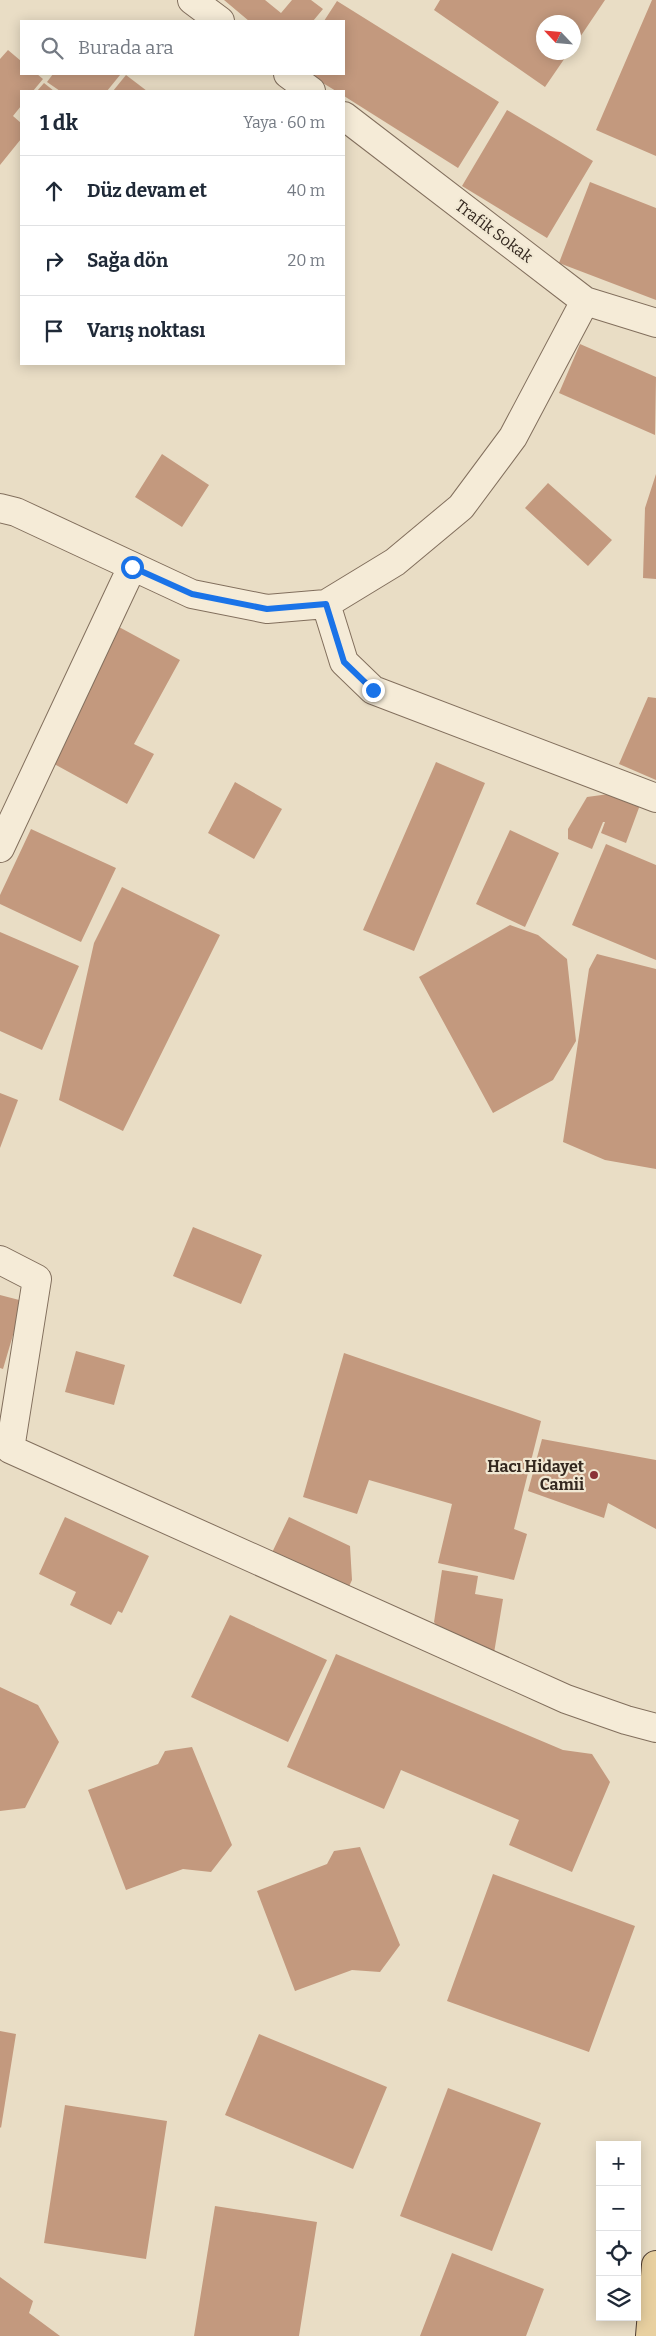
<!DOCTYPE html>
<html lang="tr">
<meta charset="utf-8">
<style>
:root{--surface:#fff;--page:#f6f6f7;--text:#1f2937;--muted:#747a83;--line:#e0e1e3}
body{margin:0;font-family:Bitter,serif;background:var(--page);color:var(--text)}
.controls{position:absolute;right:15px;bottom:15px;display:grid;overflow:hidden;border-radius:0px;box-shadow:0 2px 12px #0003}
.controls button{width:45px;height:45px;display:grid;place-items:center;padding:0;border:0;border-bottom:1px solid var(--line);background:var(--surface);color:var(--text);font:25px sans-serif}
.compass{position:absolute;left:536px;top:15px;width:45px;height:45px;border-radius:50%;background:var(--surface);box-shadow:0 2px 12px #0003;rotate:296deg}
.stop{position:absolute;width:15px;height:15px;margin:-11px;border:4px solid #1a73e8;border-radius:50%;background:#fff}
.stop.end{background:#1a73e8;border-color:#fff;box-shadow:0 1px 5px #0008}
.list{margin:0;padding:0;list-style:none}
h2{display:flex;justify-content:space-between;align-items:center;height:65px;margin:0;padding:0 20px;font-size:21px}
h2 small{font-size:16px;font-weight:400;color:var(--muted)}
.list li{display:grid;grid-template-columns:32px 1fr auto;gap:15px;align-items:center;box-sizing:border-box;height:70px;padding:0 20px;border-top:1px solid var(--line)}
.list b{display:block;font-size:19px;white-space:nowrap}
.list em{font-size:16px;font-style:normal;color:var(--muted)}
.icon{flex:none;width:28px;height:28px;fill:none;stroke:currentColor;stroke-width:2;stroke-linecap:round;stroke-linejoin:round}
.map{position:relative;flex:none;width:656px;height:2336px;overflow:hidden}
.search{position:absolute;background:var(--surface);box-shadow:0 2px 12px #0003;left:20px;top:20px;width:325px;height:55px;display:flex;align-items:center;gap:12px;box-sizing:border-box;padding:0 18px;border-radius:0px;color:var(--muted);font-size:19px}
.panel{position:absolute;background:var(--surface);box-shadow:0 2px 12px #0003;left:20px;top:90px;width:325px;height:275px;border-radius:0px}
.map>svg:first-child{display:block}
</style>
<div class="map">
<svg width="656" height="2336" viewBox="0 0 656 2336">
<rect width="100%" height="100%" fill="#e9ddc5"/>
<path fill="#c3997e" d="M224,0H265L281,13L292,0H311L323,9L313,21H249Z
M440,0H605L574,46V22H544V52H569L545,87L434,10Z
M652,0H656V156L596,130Z
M337,1L499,102L458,168L344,96V91H336L308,74H344V21H324Z
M8,50L21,61V74H37L43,79L33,91H21V106L13,116L21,123V139L0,165V59Z
M53,74H119L120,75L107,91H60L47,82Z
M126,75L147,91H113Z
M44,83L54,91H37Z
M507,110L593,161L547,238L462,186Z
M590,182L656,208V300L559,263Z
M580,344L656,377L655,435L559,393Z
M162,454L209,485L182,527L135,497Z
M656,474V579L643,578L645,508Z
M548,483L612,540L588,566L525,508Z
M119,627L180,660L134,744L154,754L127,804L47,760Z
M648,697L656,698V780L619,764Z
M436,762L485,783L414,951L363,930Z
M235,782L282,809L254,859L208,833Z
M609,794L640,805L626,843L601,833L605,822H603L592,849L568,839V829L587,797Z
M31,829L116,868L81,942L0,904V895Z
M510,830L559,853L525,927L476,904Z
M606,844L656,865V960L572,925Z
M122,887L220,935L123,1131L59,1100L94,943Z
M510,925L538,935L567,959L576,1041L553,1080L493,1113L419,977Z
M0,932L79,966L42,1050L0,1031Z
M597,954L656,969V1169L605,1160L563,1142L589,969Z
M0,1093L18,1100L0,1148Z
M193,1227L262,1255L241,1304L173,1276Z
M0,1295L23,1301L3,1369L0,1368Z
M76,1351L125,1365L114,1405L65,1392Z
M344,1353L541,1421L514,1529L527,1534L514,1580L438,1563L452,1504L369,1480L357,1514L303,1497Z
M542,1439L656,1460V1529L608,1503L604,1518L528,1491Z
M65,1517L149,1556L122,1613L118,1611L111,1625L70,1605L76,1592L39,1574Z
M289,1517L350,1546L352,1580L345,1595L269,1559Z
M442,1570L478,1576L475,1594L503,1599L493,1659L445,1637L434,1622Z
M230,1615L327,1660L288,1742L191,1697Z
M336,1654L563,1750L592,1754L610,1782L572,1872L509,1845L519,1820L401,1770L384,1809L287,1767Z
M0,1687L38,1705L59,1742L25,1808L0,1811Z
M192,1747L232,1845L211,1872L183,1869L126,1890L88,1790L158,1764L165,1751Z
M360,1847L400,1945L380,1972L352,1970L295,1991L257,1891L327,1864L334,1851Z
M493,1874L635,1926L589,2052L447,2001Z
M0,2031L16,2034L1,2128L0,2127Z
M259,2034L387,2087L353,2169L225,2115Z
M448,2088L541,2123L492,2251L400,2216Z
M65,2105L167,2121L146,2259L44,2243Z
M215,2206L317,2222L299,2336H194Z
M452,2253L544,2289L526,2336H420Z
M0,2277L33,2301L29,2313L60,2336H0Z"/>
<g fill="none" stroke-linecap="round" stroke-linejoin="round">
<defs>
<path id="minor" d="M192,0L220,21
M288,74L311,91
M344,116L585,301L656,323
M0,508L16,512L192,594L267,609L326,604L395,562L461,507L513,437L585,301
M326,604L344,662L373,690L656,798
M0,848L132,567
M0,1260L37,1279L10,1449L566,1699L626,1720L656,1728"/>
<path id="major" d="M650,2336L656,2265"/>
</defs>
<use href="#minor" stroke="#826f5d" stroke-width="30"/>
<use href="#major" stroke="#503e31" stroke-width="30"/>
<use href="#minor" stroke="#f5ebd7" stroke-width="28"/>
<use href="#major" stroke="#e8d0a0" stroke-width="28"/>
</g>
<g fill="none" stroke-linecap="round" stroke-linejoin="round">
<path stroke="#1a73e8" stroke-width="6" d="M132,567L192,594L267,609L326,604L344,662L373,690"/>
</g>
<circle fill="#8a3336" stroke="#f1e8d3" stroke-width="2" cx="594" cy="1475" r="5"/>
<g text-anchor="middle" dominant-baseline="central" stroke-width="4.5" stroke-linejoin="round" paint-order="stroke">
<g font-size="16" fill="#34281f" stroke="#f1e8d3">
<text transform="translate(494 231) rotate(37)">Trafik Sokak</text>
</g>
<g font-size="16" font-weight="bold" fill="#34281f" stroke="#f1e8d3" text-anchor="end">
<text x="584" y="1466">Hacı Hidayet<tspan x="584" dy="18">Camii</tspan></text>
</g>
</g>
</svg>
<div class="controls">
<button>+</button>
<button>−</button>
<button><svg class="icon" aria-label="locate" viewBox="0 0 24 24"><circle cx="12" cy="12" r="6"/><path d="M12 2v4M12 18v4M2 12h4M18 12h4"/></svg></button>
<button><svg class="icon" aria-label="layers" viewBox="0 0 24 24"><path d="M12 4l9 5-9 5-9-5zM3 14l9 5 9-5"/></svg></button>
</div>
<svg class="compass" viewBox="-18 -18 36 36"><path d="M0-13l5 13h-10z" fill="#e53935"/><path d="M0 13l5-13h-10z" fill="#747a83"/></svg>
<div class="stop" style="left:132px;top:567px"></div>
<div class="stop end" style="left:373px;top:690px"></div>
<div class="search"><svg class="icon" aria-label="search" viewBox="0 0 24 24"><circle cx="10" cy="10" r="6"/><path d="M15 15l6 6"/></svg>Burada ara</div>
<section class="panel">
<h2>1 dk<small>Yaya · 60 m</small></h2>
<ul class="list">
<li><svg class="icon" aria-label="ahead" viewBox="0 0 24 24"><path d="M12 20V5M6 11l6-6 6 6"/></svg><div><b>Düz devam et</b></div><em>40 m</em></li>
<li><svg class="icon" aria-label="right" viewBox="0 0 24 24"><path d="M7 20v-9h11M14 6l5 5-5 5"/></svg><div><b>Sağa dön</b></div><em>20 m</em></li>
<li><svg class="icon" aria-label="arrive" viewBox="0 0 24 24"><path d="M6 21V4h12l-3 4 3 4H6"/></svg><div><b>Varış noktası</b></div></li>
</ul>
</section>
</div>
